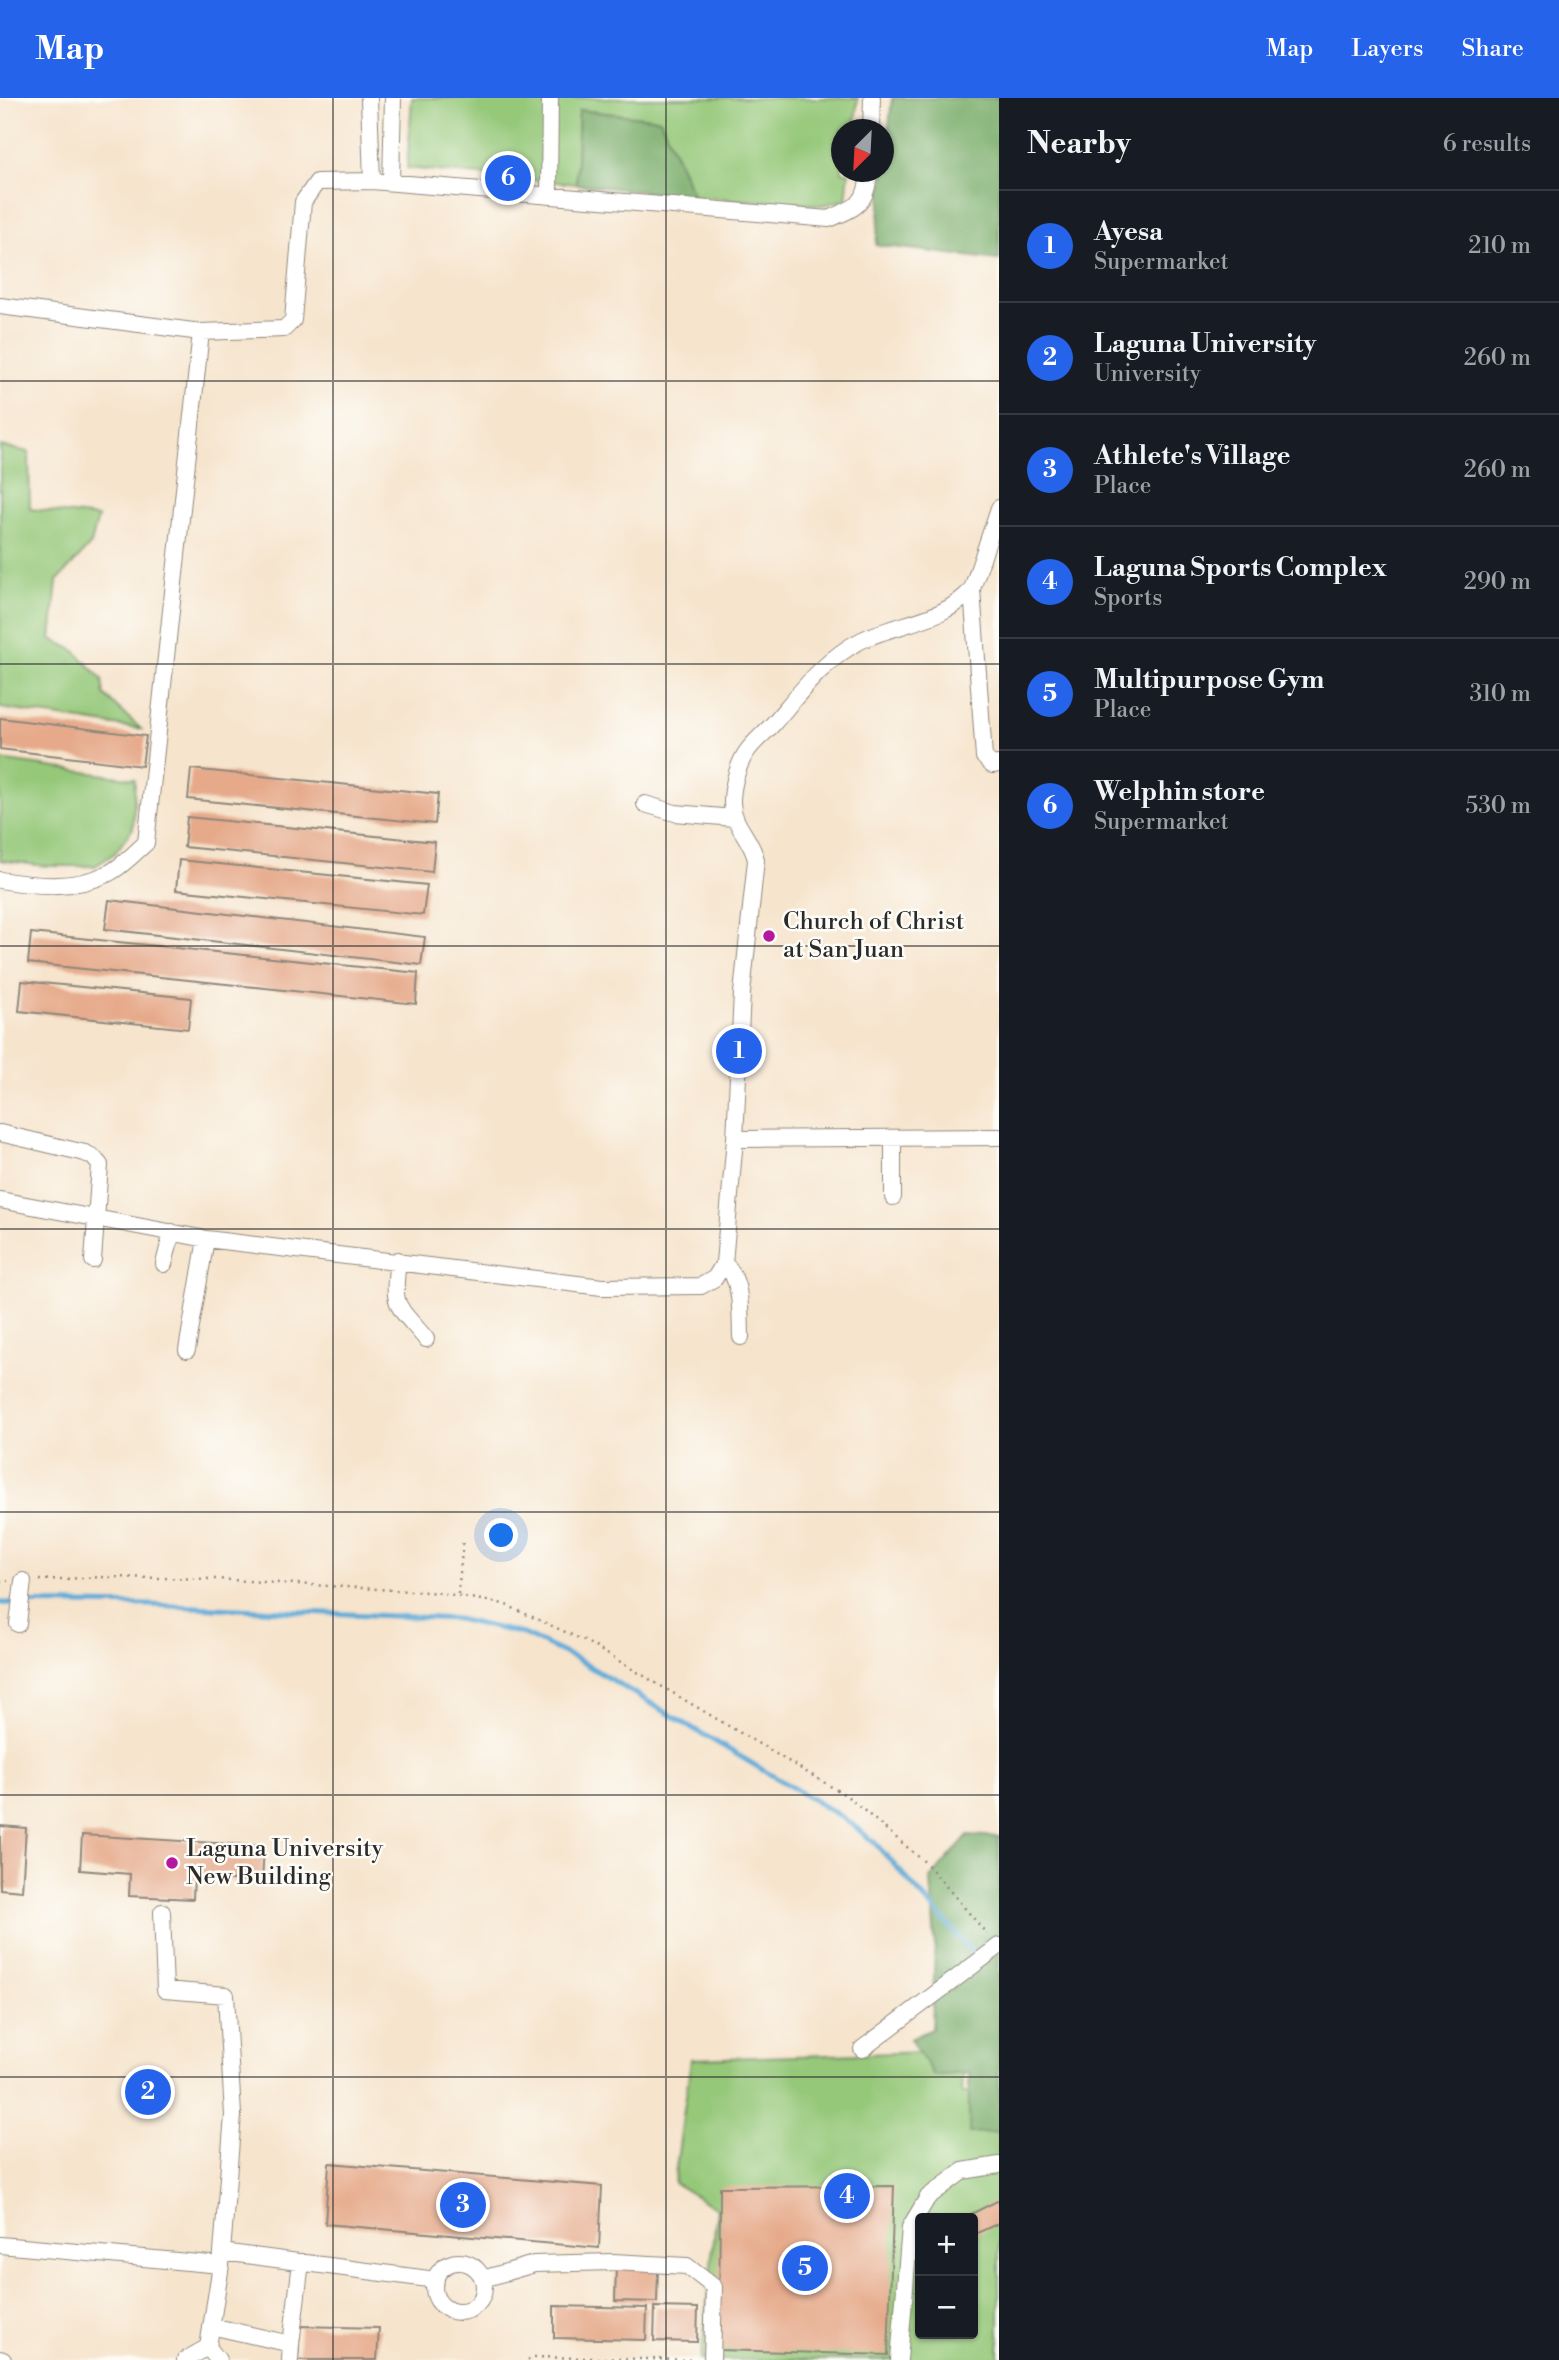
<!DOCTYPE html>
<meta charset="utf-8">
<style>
:root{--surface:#171b24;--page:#20242c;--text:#f1f3f6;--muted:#9ea1a6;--line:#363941;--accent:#2563eb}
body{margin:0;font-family:"Libre Bodoni",serif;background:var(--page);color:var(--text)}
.controls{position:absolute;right:21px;bottom:21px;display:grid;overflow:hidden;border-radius:7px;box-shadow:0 2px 5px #0004}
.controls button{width:63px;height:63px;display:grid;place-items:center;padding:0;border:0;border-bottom:2px solid var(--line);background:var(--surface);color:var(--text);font:35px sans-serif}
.compass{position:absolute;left:831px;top:21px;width:63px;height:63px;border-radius:50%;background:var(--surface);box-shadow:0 2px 5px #0004;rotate:204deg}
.you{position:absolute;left:502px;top:1438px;width:24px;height:24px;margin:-18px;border:5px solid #fff;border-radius:50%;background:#1a73e8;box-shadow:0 0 0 10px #1a73e833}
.badge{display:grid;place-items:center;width:46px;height:46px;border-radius:50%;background:var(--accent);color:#fff;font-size:23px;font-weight:700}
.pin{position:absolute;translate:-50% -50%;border:4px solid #fff;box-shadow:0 2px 7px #0006}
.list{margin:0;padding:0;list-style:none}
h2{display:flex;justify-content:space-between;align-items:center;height:91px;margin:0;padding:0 28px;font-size:30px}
h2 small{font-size:23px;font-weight:400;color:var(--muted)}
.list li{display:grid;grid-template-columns:46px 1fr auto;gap:21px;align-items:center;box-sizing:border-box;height:112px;padding:0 28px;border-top:2px solid var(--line)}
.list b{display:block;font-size:26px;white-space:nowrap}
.list p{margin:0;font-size:23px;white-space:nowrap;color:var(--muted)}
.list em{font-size:23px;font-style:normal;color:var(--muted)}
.map{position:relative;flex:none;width:999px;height:2262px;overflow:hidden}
header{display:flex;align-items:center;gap:42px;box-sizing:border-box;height:98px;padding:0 35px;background:var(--accent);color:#fff}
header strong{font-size:33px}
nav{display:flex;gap:38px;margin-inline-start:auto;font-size:24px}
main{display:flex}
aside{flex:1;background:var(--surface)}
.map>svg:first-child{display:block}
</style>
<header>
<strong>Map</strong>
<nav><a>Map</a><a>Layers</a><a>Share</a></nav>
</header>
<main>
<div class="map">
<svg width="999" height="2262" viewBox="0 0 999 2262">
<rect width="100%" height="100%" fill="#fdfcf7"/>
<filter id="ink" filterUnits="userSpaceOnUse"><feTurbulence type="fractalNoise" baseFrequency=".0143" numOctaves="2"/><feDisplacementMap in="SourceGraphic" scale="14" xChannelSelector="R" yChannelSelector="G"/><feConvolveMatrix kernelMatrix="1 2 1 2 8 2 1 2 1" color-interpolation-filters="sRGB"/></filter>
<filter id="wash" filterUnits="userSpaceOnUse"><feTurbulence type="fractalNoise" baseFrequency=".00686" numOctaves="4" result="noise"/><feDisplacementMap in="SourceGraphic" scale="28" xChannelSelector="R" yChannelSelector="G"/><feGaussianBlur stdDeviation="1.57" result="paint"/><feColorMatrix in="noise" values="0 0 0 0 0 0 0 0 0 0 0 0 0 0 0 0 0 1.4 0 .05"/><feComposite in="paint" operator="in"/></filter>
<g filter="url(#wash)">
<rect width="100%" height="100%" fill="#f6e4cc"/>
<path fill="#95c879" stroke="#607a52" stroke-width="2" fill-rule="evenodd" d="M412,0H858L854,31L842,32V74H849L846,102L822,107L694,99L660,21L579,12L576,86L407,70Z
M0,348L29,354L30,411L98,419L91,446L57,483L51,541L74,552L102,581L104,597L141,631L0,610Z
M0,662L135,681L133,730L115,755L95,768H45L0,762Z
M965,1953L962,1995H999V2262H701L717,2111L674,2085L691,1961ZM920,2120H973V2236H920Z"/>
<path fill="#78ac69" stroke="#526c4a" stroke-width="2" d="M892,0H999V162L876,147Z
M579,12L660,21L694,99L576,86Z
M968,1737L999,1739V2034L969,2035V1975L934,1978L910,1941L932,1931L935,1849L931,1780Z"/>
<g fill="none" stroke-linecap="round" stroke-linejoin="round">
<path stroke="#5fabd8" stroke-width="5" d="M0,1505L151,1507L457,1521L523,1536L575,1560L845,1721L874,1744L973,1855"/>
</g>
<g id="blocks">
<path fill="#e6aa8b" d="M0,620L146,638L142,668L0,651Z
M191,671L438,696L435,726L188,701Z
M187,719L435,744L432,774L184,749Z
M179,762L427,787L423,817L176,792Z
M109,802L425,839L421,867L105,831Z
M31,835L418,875L416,906L28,865Z
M22,883L191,900L188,931L19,913Z
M0,1728L26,1730L22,1793L0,1791Z
M82,1737L264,1748L262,1784L194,1779L193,1801L129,1798L130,1776L80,1772Z
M329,2065L602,2088L599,2150L325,2126Z
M894,2088L888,2257L719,2252L720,2089Z
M999,2102V2125L973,2137V2120H963Z
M616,2169L658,2170L657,2204L615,2203Z
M554,2208L647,2210L646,2242L554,2240Z
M655,2209L698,2210L697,2244L654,2243Z
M300,2228L379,2230L377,2262H298Z"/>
</g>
</g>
<g filter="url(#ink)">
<use href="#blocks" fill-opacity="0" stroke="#90887c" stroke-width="2"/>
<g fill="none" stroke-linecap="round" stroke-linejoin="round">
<defs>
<path id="minor" d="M369,0L372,83
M871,32L872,0
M391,84L393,0
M549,96L550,0
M0,208L201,234L284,231L293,222L303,104L317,84L372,83L829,121C857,109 867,106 869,74
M999,410L972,491C946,523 897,525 862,542C825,560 799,596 773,626C764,636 750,646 744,658C737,670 732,690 732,704C732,727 752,741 756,762L742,895L735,1041L999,1039
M972,491L984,659L992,667L999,666
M645,706L675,715L734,720
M0,782C35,788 74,792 107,776C121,770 134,755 146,745L201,234
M0,1035L85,1055L93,1059L100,1067L93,1162
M893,1099V1040
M0,1102L206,1141L602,1189L701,1188L715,1180L724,1165L735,1041
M398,1162C392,1211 396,1205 426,1241
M724,1165C743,1182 740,1216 741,1239
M164,1166L172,1134
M187,1252L206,1141
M18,1526L23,1483
M162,1814L165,1892L226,1897L233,2017L221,2167L208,2249L218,2262
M862,1951L999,1848
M0,2147L221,2167
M222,2154L436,2182
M434 2189a25 25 0 1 1 50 0a25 25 0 1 1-50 0Z
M483,2181L534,2166L613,2164L687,2168L714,2189L712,2262
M211,2228L291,2246L290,2262
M291,2246L301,2164
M0,2261L3,2262
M185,2262L208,2249
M899,2262L910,2129L928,2099L963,2073L999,2067"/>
</defs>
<use href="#minor" stroke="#90887c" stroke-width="18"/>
<path stroke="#90887c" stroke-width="2.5" stroke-dasharray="2 5" stroke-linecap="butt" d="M39,1482L105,1479L215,1481L442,1495L504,1506L585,1543L847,1698L927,1766L987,1836
M0,1483H8
M458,1496L463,1443
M528,2262L532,2259L698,2262"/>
<use href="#minor" stroke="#fff" stroke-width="16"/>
</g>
</g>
<path fill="none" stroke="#2b2b2b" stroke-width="2" stroke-opacity="0.55" d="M333,0V2262M666,0V2262M0,283H999M0,566H999M0,848H999M0,1131H999M0,1414H999M0,1697H999M0,1979H999"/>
<g fill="#b5179e" stroke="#fdfcf7" stroke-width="2.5">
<circle cx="769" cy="838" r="7"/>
<circle cx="172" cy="1765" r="7"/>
</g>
<g text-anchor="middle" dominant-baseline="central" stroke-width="5" stroke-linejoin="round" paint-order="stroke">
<g font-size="24" fill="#2b2b2b" stroke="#fdfcf7" text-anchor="start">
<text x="783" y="824">Church of Christ<tspan x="783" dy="28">at San Juan</tspan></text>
<text x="186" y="1751">Laguna University<tspan x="186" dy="28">New Building</tspan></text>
</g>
</g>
</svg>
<div class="controls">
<button>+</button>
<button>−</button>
</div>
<svg class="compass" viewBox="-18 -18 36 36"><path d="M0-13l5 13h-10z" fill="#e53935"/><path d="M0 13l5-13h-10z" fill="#9ea1a6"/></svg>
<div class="you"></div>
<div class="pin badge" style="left:739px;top:953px">1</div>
<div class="pin badge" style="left:148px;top:1994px">2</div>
<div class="pin badge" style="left:463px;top:2107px">3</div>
<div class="pin badge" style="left:847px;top:2098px">4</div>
<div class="pin badge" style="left:805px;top:2170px">5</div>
<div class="pin badge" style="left:508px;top:80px">6</div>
</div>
<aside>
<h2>Nearby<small>6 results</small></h2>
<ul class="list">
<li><span class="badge">1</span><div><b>Ayesa</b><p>Supermarket</p></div><em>210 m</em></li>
<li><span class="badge">2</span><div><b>Laguna University</b><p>University</p></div><em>260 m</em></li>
<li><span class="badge">3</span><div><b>Athlete's Village</b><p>Place</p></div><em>260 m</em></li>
<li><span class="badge">4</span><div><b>Laguna Sports Complex</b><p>Sports</p></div><em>290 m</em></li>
<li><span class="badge">5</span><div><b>Multipurpose Gym</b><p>Place</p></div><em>310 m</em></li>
<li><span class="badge">6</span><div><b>Welphin store</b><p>Supermarket</p></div><em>530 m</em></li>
</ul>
</aside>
</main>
